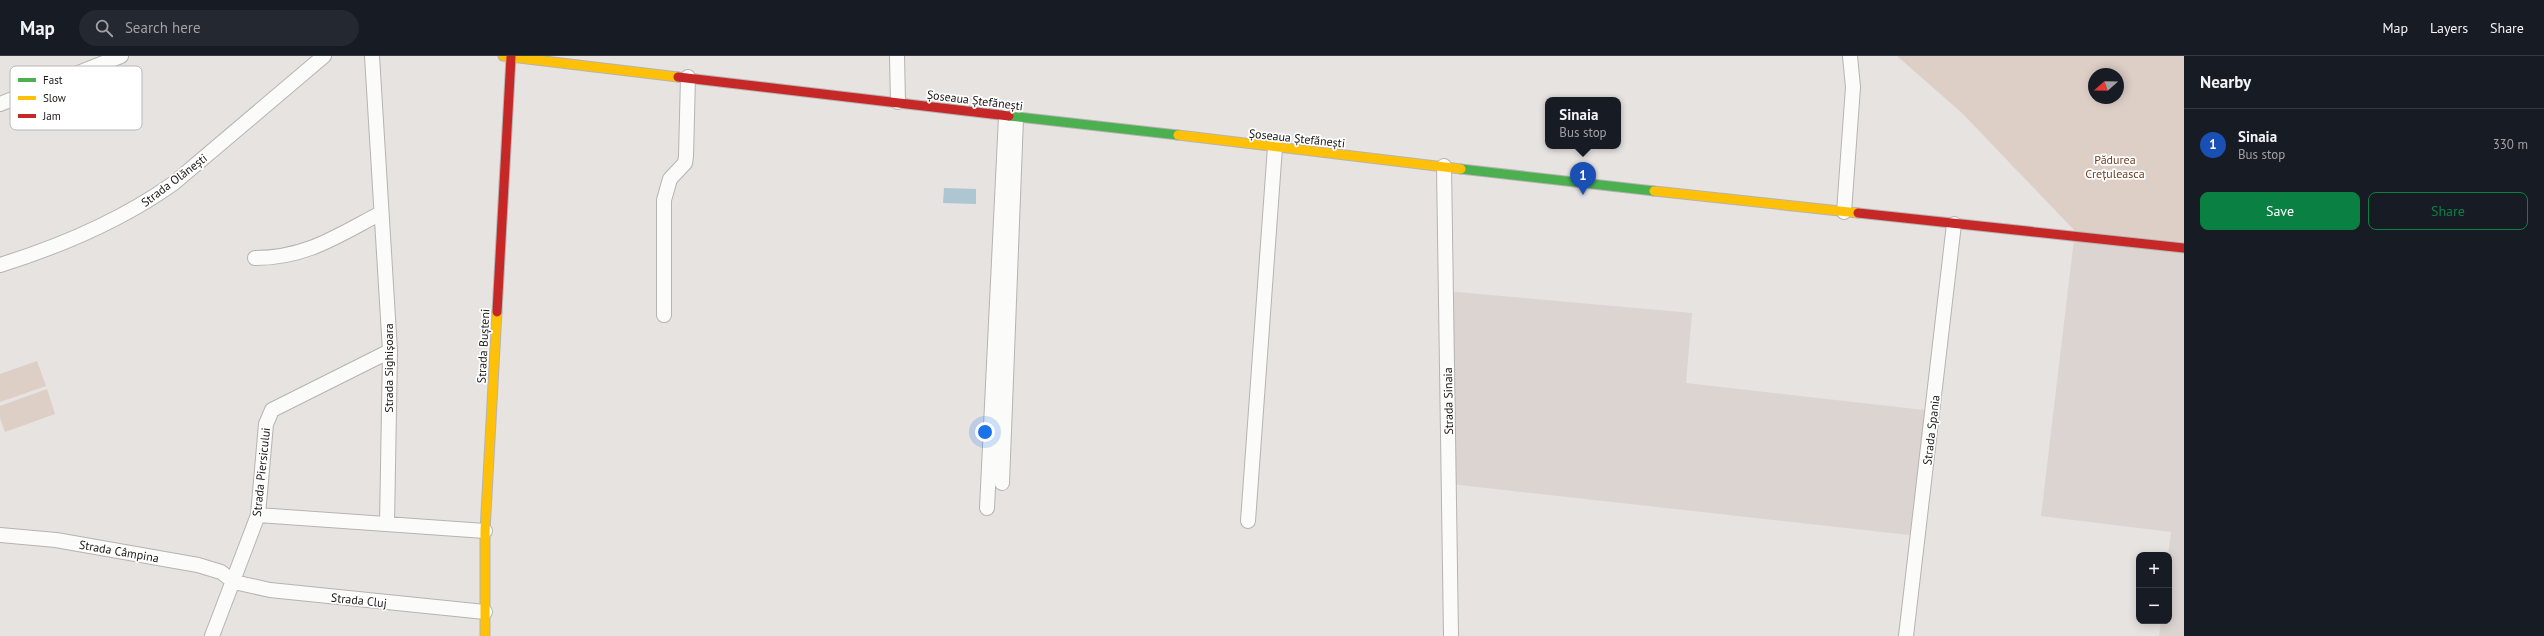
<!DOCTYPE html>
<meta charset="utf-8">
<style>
:root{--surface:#171b24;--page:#242831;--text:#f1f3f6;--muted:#9ea1a6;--line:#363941;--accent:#0b8043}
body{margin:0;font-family:"PT Sans",sans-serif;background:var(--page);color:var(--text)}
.controls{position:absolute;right:12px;bottom:12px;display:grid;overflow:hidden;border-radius:8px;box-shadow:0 2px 10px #0003}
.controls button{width:36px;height:36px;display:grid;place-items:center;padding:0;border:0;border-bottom:1px solid var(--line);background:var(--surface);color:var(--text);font:20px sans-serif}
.compass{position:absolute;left:2088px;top:12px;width:36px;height:36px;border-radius:50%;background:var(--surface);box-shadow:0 2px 10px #0003;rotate:250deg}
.you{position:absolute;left:985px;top:376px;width:14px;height:14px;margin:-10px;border:3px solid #fff;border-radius:50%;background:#1a73e8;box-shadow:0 0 0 6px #1a73e833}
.badge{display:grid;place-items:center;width:26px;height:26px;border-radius:50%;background:var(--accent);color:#fff;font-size:13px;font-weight:700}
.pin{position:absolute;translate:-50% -33px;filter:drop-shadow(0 1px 2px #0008)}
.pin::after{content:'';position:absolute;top:21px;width:14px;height:12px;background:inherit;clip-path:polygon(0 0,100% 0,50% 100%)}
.popup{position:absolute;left:1545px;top:41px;width:76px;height:52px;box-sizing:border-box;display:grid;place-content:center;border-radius:8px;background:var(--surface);filter:drop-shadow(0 1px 3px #0005);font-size:13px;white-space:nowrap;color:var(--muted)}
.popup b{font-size:15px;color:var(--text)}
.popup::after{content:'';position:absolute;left:50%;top:100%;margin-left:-8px;border:8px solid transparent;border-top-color:var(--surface)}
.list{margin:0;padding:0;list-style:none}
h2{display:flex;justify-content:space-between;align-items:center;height:52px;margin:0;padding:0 16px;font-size:17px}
h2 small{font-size:13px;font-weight:400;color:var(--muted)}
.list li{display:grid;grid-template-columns:26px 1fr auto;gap:12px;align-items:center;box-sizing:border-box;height:72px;padding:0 16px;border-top:1px solid var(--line)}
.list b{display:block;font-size:15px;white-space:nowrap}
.list p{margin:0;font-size:13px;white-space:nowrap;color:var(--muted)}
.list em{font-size:13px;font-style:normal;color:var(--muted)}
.actions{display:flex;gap:8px;padding:12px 16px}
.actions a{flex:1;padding:9px 0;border:1px solid var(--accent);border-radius:8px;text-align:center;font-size:14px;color:var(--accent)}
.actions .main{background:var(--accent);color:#fff}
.icon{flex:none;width:22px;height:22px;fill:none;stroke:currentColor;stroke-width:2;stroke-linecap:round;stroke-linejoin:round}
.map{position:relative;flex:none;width:2184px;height:580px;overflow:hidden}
header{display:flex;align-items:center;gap:24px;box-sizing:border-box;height:56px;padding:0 20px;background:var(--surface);border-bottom:1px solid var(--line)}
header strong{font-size:19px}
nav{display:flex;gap:22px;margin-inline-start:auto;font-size:14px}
.search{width:280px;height:36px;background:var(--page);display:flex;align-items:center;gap:10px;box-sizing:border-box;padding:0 14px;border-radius:22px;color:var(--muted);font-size:15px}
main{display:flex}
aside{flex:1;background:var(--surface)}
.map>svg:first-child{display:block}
</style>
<header>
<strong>Map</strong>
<div class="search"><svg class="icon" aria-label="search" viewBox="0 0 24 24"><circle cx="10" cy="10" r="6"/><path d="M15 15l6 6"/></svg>Search here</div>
<nav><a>Map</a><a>Layers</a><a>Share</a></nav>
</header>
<main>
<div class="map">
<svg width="2184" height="580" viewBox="0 0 2184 580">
<rect width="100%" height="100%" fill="#e6e3e1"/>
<path fill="#dcd4d0" d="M2075,175L2184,186V580H2159L2161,565H2169L2168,499L2171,476L2041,460Z
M1446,235L1692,257L1686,327L1933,355L1918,480L1450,428Z"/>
<path fill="#ddcec6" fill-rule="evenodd" d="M1897,0H2184V186L2075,175L1962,57ZM2094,18H2118V42H2094Z
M37,305L46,330L0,346V318Z
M47,333L55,358L5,376L0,362V350Z"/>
<path fill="#aec6d2" d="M944,132L976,133V148L943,147Z"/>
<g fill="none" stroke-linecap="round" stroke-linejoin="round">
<defs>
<path id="street" d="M372,0L390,295L387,468
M897,0L898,46
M0,48L121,0
M1444,110L1451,580
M1844,156L1853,31L1850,0
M255,202C306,202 337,180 381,157
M0,209C61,190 122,164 174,127L324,0
M664,259V144L670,123L685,107L686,100L688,21
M1002,427L1016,62
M987,452L1006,61
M258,459L485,475
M1248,465L1275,91
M0,479L56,484L198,509L221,516L234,526L270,534L485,556
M212,580L258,459L266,368L272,354L390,295
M1906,580L1954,168"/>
<path id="fast" d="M1009,60L1178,79
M1461,113L1654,135"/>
<path id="slow" d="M503,0L678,21
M1178,79L1461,113
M1654,135L1858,157
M485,580V475L497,256"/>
<path id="jam" d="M678,21L1009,60
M1858,157L2184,192
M497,256L511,1"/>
</defs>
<use href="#street" stroke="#b6b3b2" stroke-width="16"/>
<use href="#fast" stroke="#b6b3b2" stroke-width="11"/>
<use href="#slow" stroke="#b6b3b2" stroke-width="11"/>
<use href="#jam" stroke="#b6b3b2" stroke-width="11"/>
<use href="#street" stroke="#fbfbfa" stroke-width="14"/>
<use href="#fast" stroke="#4caf50" stroke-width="9"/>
<use href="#slow" stroke="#ffc107" stroke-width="9"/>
<use href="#jam" stroke="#c62828" stroke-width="9"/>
</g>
<g text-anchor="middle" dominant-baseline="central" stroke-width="3.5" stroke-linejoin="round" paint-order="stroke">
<g font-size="12" fill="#191716" stroke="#fff">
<text transform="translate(975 44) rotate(7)">Șoseaua Ștefănești</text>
<text transform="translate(1297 82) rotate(6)">Șoseaua Ștefănești</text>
<text transform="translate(174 124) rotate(-37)">Strada Olănești</text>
<text transform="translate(483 290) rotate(-87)">Strada Bușteni</text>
<text transform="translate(388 312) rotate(-90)">Strada Sighișoara</text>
<text transform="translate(1448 345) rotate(-91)">Strada Sinaia</text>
<text transform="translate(1931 374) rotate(-83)">Strada Spania</text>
<text transform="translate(261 416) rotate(-84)">Strada Piersicului</text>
<text transform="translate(119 495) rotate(10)">Strada Câmpina</text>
<text transform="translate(359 544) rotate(6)">Strada Cluj</text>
</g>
<g font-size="12" fill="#6b3d21" stroke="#fff">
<text x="2115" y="103">Pădurea<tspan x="2115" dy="14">Crețuleasca</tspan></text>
</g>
</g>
<rect x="10" y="10" width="132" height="64" rx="6" fill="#fff" stroke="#bab9b9" stroke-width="1"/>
<rect x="18" y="22" width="18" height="4" fill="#4caf50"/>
<rect x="18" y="40" width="18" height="4" fill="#ffc107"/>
<rect x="18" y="58" width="18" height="4" fill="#c62828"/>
<g font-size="11" fill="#191716">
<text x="43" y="28">Fast</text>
<text x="43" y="46">Slow</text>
<text x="43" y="64">Jam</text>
</g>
</svg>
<div class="controls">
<button>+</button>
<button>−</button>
</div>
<svg class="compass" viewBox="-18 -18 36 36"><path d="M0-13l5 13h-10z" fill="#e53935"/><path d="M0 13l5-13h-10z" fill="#9ea1a6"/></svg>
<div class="you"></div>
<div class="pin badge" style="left:1583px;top:139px;background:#1a4fb4">1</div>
<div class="popup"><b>Sinaia</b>Bus stop</div>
</div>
<aside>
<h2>Nearby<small></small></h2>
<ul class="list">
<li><span class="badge" style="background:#1a4fb4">1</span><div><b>Sinaia</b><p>Bus stop</p></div><em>330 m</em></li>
</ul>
<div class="actions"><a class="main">Save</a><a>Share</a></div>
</aside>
</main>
